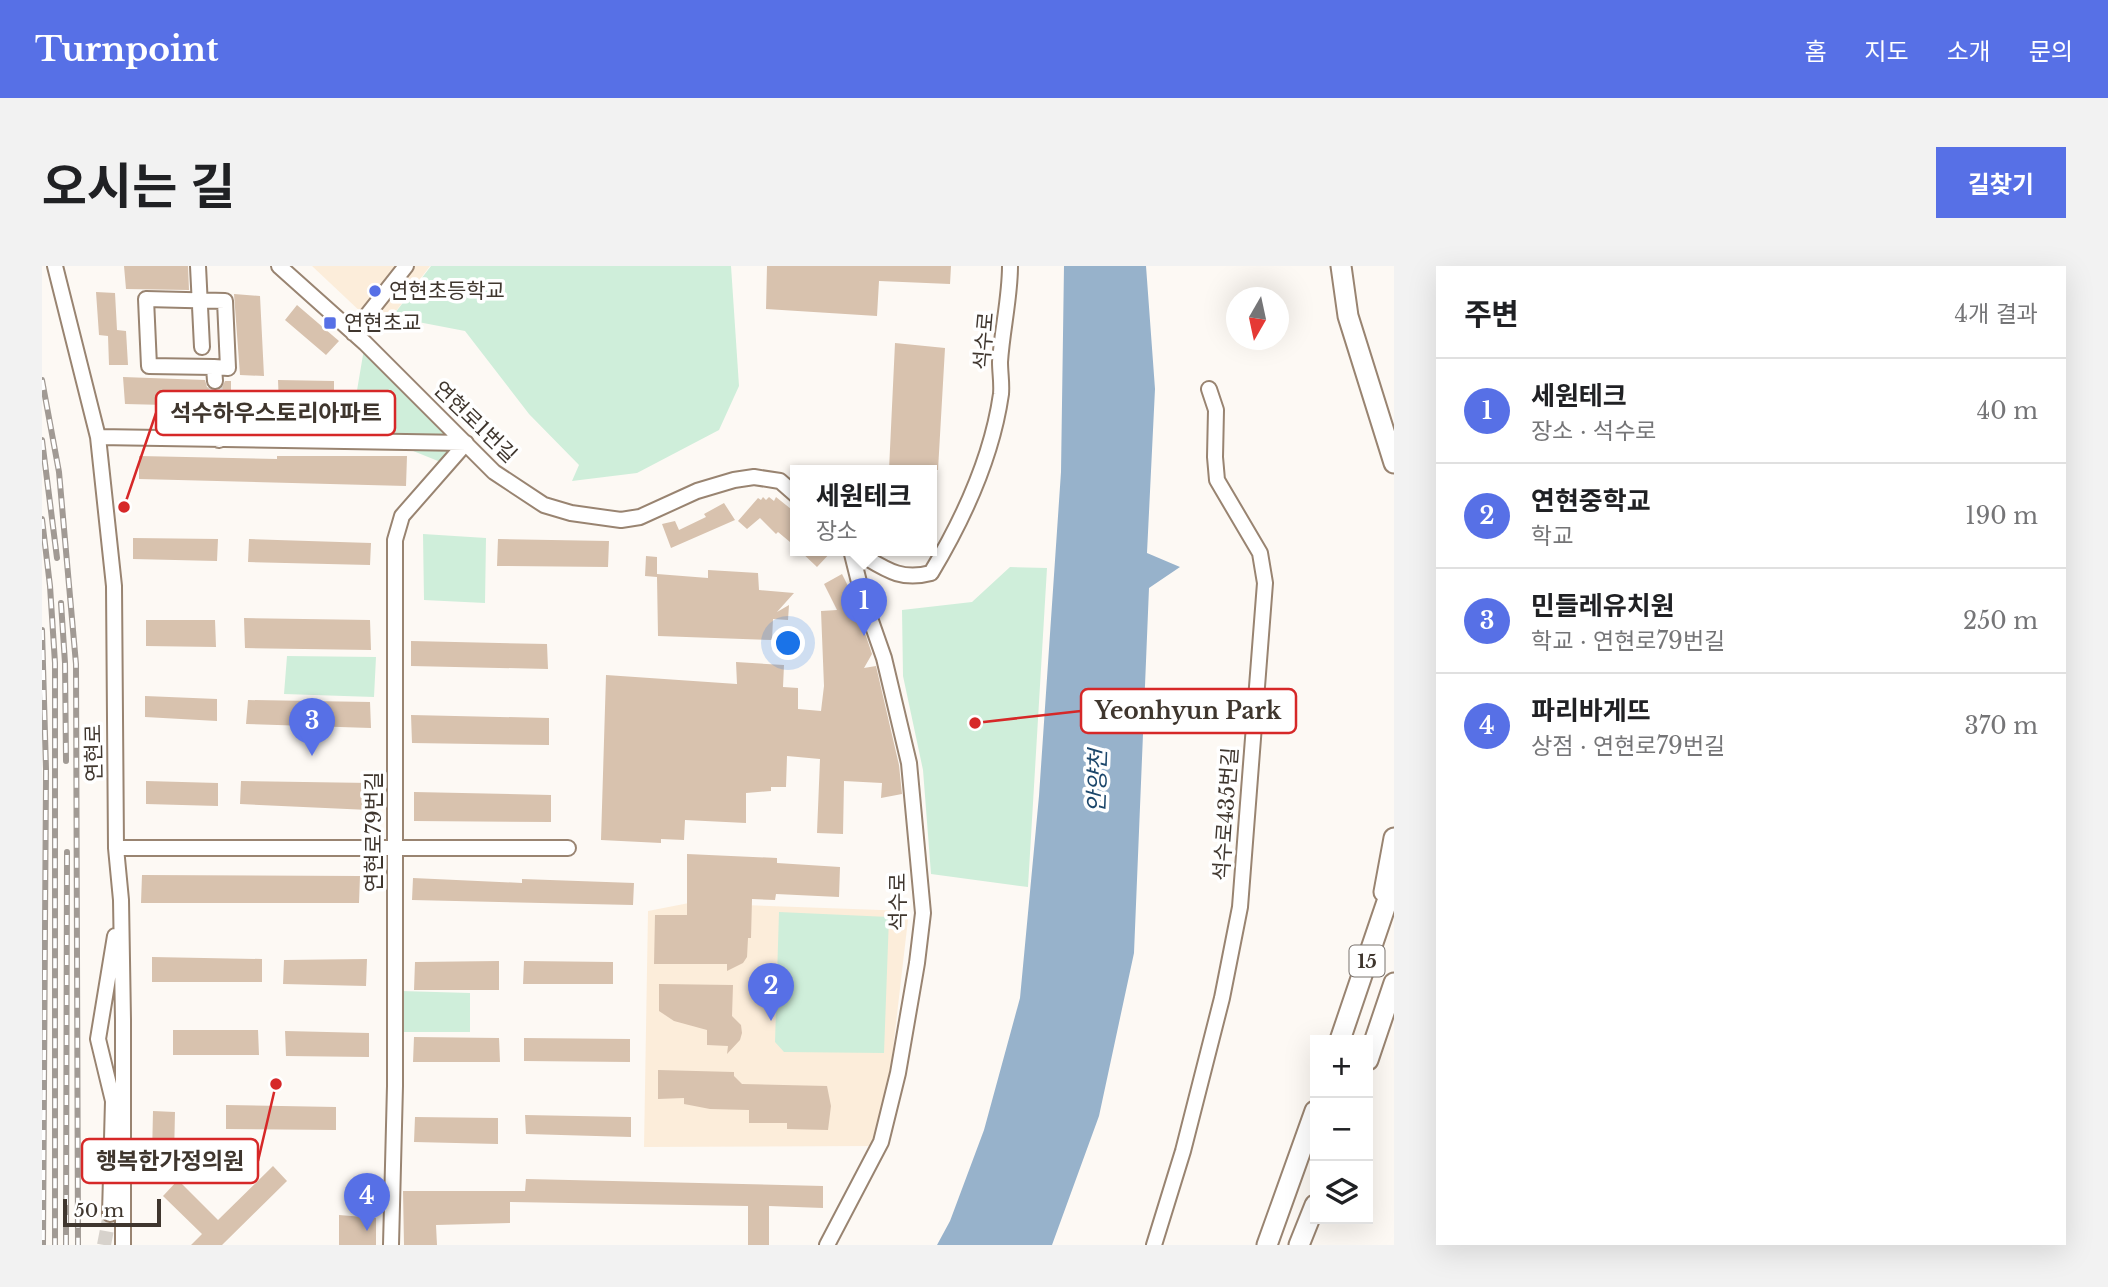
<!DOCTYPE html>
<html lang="ko">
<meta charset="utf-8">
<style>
:root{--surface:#fff;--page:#f2f2f2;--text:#202124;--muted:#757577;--line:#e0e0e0;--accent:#5770e6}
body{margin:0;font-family:"Libre Baskerville","Noto Sans KR",serif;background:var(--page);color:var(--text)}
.controls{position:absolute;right:21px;bottom:21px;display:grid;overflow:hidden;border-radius:0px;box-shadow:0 7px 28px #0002}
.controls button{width:63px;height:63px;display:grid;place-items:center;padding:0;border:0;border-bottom:2px solid var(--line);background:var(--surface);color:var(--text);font:35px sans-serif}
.compass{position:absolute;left:1184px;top:21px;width:63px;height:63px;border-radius:50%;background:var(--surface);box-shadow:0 7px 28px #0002;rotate:189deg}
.scale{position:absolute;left:21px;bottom:18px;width:98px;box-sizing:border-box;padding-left:7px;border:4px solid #3f362e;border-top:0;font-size:19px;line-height:24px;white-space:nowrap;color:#3f362e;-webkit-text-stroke:5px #fff;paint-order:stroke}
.you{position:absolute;left:747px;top:378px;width:24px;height:24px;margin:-18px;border:5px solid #fff;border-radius:50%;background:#1a73e8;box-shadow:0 0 0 10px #1a73e833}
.badge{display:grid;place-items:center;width:46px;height:46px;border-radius:50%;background:var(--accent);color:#fff;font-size:23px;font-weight:700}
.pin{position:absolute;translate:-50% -58px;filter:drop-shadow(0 2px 4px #0008)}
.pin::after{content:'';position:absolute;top:37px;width:24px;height:21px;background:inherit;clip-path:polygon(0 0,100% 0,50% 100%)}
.popup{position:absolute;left:748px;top:199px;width:147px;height:91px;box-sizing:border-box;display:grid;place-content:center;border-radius:0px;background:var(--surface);filter:drop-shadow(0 2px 5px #0005);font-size:23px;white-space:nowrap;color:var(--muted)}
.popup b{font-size:26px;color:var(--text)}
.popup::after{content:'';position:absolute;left:50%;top:100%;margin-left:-14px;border:14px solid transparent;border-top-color:var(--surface)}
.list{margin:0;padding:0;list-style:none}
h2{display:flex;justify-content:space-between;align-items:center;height:91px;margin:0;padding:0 28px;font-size:30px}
h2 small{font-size:23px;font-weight:400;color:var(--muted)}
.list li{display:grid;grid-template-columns:46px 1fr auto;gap:21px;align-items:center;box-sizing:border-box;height:105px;padding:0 28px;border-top:2px solid var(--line)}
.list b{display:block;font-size:26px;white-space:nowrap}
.list p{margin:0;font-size:23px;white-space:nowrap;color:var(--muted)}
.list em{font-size:23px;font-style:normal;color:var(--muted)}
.icon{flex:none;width:38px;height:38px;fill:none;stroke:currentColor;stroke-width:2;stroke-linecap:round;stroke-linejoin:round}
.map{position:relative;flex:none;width:1352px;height:979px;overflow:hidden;border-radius:0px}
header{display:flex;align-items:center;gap:42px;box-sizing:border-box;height:98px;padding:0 35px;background:var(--accent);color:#fff}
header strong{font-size:33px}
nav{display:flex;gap:38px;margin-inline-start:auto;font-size:24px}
.intro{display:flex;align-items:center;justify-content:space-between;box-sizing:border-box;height:168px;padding:0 42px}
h1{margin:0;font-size:49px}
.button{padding:18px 32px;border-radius:0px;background:var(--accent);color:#fff;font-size:24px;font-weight:700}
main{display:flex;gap:42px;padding:0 42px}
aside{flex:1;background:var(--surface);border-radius:0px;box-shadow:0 7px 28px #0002}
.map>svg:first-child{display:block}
</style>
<header>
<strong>Turnpoint</strong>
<nav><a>홈</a><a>지도</a><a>소개</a><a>문의</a></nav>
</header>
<div class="intro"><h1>오시는 길</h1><a class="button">길찾기</a></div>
<main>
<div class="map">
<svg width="1352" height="979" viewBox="0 0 1352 979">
<rect width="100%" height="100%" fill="#fdf9f4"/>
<path fill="#fcedda" d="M270,0H388L339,65Z
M647,637L867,645L848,809L829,880L602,881L606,645Z"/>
<path fill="#cfeeda" d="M389,0H689L697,120L677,164L595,207L530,215L537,199L487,148L423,65L350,51Z
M323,77L424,177L406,199L309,160Z
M195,126L222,127L223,153L196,152Z
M381,268L444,272L443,337L382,334Z
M968,301L1005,302L986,621L889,608L881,504L861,410L860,344L930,336Z
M245,390L334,391L332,431L242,428Z
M737,646L847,651L842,787L742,786L733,776Z
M359,725L428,727V766H360Z"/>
<path fill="#97b2cb" d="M1022,0H1104L1113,123L1105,287L1138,301L1107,322L1092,687L1057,850L1010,979H895L908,955L942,864L978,732L997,530L1019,206Z"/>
<path fill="#d8c2ae" d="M82,0H146L147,24L84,23Z
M725,0H909L908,18L837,15L835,50L724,43Z
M54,26L73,27L75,64L84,65L86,99H67L66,70L57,69Z
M192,28L218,30L222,110L198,109Z
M255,39L297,75L284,89L243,54Z
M853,77L903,82L896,204H847Z
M81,111L163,114L165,121L173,125L179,123L183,115H189V141L185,140L183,134L175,130L169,132L165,140L83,138Z
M236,114L292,115V142L237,141Z
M97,190L235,193V190H365L364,220L97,213Z
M721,231L724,234L727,231L732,235L734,231L754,247V281L736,266L734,268L718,252L705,263L696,255L716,232L719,234Z
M682,237L693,254L629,282L620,258L633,255L637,264L664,251L662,248Z
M91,272L176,273L175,295L91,293Z
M207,273L329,277L328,299L206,296Z
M456,273L567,275L566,301L455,300Z
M757,284H791L775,301Z
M604,290L615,291V308L666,312V304L716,307L717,324L752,327L735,346L747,339L746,354L731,353L730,374L616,370L615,311L603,310Z
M800,308L810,328L830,388L822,402L834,400L857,499L860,528L839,532L840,517L802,515L801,568L775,567L778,493L745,490L744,521H729V525L704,527V557L643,554L642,574L619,573V577L559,574L564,409L695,418L694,396L742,399L741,421L756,422V443L779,445L782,420L779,345L795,344L782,318Z
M202,352L328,354L329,384L203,382Z
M104,354H173L174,381L104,380Z
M369,375L505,378L506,403L369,400Z
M103,430L175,433V455L103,451Z
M206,434L328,436L329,462L204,458Z
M369,449L507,452V479L370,477Z
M104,515L176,517V540L104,538Z
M199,515L329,517L327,544L198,538Z
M372,526L509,529V556L372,555Z
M645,588L735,592V597L798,601L797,631L734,628L733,634L710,633L709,672H706L705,691L701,697L685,705V698H612L613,649H645Z
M100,609L318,610L317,637H99Z
M371,612L480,617V613L592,617L591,639L370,634Z
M110,691L220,693V716H110Z
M325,693L324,720L241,718L242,694Z
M457,695V724H372L373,696Z
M482,695L571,696V718H481Z
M617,718L691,719L690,750L699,759L700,767L698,774L685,788L686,780L665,779V764L632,755L617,745Z
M131,764H216L217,789H131Z
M243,765L327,767V791L244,790Z
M372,771L457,772L458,796H371Z
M482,772L588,773V796L482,795Z
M616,804L692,806V810L700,818L785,820L789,840L786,864L745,863V857H707V844L668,843L642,838V832L616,833Z
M184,839L294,841V864L184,863Z
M111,845L133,846L132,891L110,890Z
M483,849L589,851V871L484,868Z
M373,851L456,852V878L372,876Z
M231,900L245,915L180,979H149L160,968L121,930L136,914L176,954Z
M484,913L781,920V942L727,940V979H706V940L468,936V957L394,959L395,979H362L361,925H483Z
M297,949L334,952V979H297Z"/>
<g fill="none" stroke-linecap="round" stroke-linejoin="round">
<path stroke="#d7d2cc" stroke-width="14" stroke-dasharray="14 7" stroke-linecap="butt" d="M173,115L175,140
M62,979L68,948"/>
<defs>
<path id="minor" d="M13,0L56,171L72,320L74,582L79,634L81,754V979
M156,0L160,81
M237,0L323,77L452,206L502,239L529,247L579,254L598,251L655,225L692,214L712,211L738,215L754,229
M311,67L364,0
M172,101L107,100L104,33L183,35L186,102L172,101L173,115
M175,140L177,174
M56,171L424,177
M811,284C840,300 855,316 889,307C922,252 950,191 959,128C960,117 958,107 958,96C960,64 968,32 968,0
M74,582H526
M68,948L71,835L56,773L73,670
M349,979L353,820V274L360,250L424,177
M785,979L839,876L856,807L875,697L881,647L867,497L842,392L821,332L809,284
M1112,979L1141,885L1180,732L1198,641L1223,317L1218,287L1175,214L1173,191L1174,144L1167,123"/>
<path id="highway" d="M1299,0L1306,50L1352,197
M1342,626L1352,572
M1298,774L1352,615
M1326,794L1352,717
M1225,979L1273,845
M1257,979L1273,939"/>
</defs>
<use href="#minor" stroke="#998471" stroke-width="18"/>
<use href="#highway" stroke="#998471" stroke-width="23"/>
<use href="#minor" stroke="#fff" stroke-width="14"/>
<use href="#highway" stroke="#fff" stroke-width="19"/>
<defs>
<path id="rail" d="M0,114L17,206L34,398L36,979
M0,174L15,292
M0,253L8,320L13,397V979
M19,337L23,397L24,495
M0,364L4,503L1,979
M24,979L25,586"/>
</defs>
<use href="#rail" stroke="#a19a94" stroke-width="6"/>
<use href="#rail" stroke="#fff" stroke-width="3.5" stroke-dasharray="10" stroke-linecap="butt"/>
</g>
<g fill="#5770e6" stroke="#fff" stroke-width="2.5">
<circle cx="333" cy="25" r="7"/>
<rect x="281" y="50" width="14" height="14" rx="3.5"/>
</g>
<g text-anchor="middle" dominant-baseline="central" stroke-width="7" stroke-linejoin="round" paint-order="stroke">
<rect fill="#fff" stroke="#79726d" stroke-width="2" x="1307.5" y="679.5" width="35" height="31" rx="5"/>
<g font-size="19" font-weight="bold" fill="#3f362e">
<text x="1325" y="695">15</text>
</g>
<g font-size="21" fill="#3f362e" stroke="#fff" text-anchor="start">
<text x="347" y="25">연현초등학교</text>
<text x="302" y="57">연현초교</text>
</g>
<g font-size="21" fill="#3f362e" stroke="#fff">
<text transform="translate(942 75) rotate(-85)">석수로</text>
<text transform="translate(433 156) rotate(44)">연현로1번길</text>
<text transform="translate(52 487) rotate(-91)">연현로</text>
<text transform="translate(1184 548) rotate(-86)">석수로435번길</text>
<text transform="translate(332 566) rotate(-90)">연현로79번길</text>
<text transform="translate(856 636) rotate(-90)">석수로</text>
</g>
<g font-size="23" font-style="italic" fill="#1c476b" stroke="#fff">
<text transform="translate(1055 515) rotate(-88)">안양천</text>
</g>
</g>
<path fill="none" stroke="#d62828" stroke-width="2.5" d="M82 241L114 147M933 457L1039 445M234 818L216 895"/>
<g fill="#d62828" stroke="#fff" stroke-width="2.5">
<circle cx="82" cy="241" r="7"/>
<circle cx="933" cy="457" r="7"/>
<circle cx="234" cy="818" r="7"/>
</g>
<g fill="#fff" stroke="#d62828" stroke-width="2.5">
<rect x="114" y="125" width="239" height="44" rx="7"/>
<rect x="1039" y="423" width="215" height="44" rx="7"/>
<rect x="40" y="873" width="176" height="44" rx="7"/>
</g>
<g font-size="23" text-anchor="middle" font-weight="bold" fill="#3f362e">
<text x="234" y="155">석수하우스토리아파트</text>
<text x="1146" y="453">Yeonhyun Park</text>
<text x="128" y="903">행복한가정의원</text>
</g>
</svg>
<div class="controls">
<button>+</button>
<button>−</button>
<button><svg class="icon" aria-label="layers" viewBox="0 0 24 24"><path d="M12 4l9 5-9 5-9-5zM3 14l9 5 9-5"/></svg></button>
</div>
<svg class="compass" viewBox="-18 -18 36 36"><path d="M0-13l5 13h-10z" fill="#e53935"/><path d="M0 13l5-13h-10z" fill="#757577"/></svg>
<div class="scale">50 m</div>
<div class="you"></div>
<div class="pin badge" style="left:822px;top:370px">1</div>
<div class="popup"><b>세원테크</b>장소</div>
<div class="pin badge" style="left:729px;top:755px">2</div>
<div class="pin badge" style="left:270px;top:490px">3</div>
<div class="pin badge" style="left:325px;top:965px">4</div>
</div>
<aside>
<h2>주변<small>4개 결과</small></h2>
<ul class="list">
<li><span class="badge">1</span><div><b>세원테크</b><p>장소 · 석수로</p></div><em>40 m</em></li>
<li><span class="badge">2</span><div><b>연현중학교</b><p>학교</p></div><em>190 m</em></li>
<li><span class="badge">3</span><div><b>민들레유치원</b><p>학교 · 연현로79번길</p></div><em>250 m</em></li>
<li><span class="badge">4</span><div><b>파리바게뜨</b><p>상점 · 연현로79번길</p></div><em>370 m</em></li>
</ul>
</aside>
</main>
